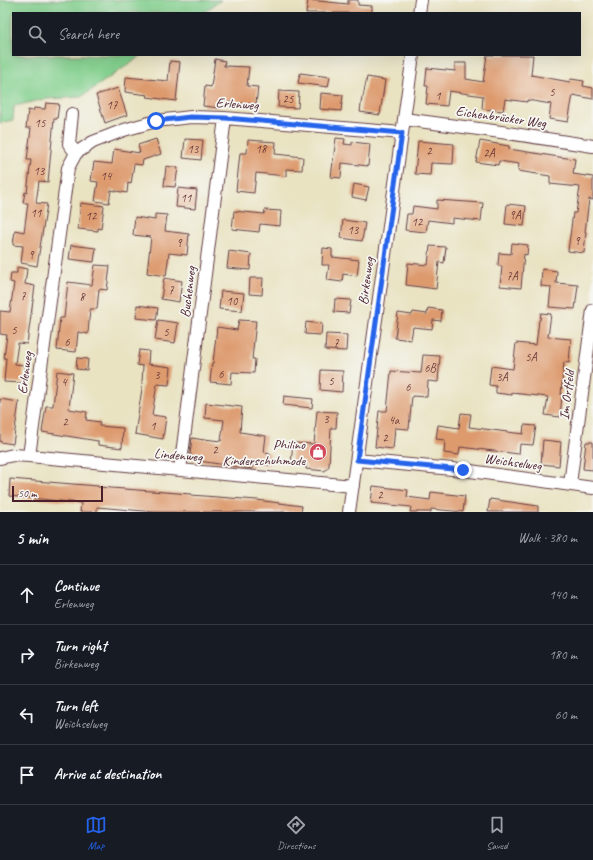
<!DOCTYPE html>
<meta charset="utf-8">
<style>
:root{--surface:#171b24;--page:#20242c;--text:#f1f3f6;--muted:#9ea1a6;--line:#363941;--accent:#2563eb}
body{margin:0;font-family:Caveat,sans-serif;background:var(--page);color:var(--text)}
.scale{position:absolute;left:12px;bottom:10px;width:91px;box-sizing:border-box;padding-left:4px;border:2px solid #4a1f2b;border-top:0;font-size:11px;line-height:14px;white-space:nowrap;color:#4a1f2b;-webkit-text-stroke:3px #f6f6f2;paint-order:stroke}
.stop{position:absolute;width:12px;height:12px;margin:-9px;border:3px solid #2563eb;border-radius:50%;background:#fff}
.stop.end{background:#2563eb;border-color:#fff;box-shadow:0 1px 4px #0008}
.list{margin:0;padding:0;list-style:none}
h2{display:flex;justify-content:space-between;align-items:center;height:52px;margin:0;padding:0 16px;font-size:17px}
h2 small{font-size:13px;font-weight:400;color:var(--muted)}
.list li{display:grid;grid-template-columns:26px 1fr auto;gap:12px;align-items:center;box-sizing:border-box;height:60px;padding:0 16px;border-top:1px solid var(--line)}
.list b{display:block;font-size:15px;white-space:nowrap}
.list p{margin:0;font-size:13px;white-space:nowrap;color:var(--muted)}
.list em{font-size:13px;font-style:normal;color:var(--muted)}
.icon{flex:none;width:22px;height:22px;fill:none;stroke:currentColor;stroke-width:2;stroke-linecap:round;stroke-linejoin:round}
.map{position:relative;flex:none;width:593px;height:512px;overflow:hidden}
.search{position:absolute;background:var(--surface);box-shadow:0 4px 16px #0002;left:12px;right:12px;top:12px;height:44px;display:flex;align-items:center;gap:10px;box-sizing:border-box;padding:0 14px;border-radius:0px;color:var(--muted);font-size:15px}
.sheet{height:292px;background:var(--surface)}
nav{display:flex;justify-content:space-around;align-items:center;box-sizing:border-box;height:56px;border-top:1px solid var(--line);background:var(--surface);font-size:11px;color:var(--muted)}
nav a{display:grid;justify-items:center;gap:2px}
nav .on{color:var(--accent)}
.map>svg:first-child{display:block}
</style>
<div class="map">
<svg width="593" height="512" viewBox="0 0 593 512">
<rect width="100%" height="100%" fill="#f6f6f2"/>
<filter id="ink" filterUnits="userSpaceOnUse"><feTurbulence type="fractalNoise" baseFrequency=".025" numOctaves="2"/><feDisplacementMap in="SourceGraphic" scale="8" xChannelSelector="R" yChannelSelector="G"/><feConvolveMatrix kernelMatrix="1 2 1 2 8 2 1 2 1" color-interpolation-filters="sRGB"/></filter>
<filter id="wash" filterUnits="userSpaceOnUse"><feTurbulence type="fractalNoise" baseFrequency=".012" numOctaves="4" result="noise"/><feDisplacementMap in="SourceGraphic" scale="16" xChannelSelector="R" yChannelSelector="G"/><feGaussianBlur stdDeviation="0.9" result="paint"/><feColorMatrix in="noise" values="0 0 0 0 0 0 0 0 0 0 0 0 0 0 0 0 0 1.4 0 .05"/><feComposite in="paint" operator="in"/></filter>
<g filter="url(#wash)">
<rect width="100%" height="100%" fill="#e9e3c2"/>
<path fill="#83d08e" stroke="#66785c" d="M0,0H221L203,13H13V55H142L81,97L45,99L14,106L13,120L0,123Z"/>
<g id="blocks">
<path fill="#dd9a6d" d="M308,0L348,4V0H358V5L372,6V13H306Z
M487,55H533L531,75L570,82L571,79L584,81L583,86L593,88V99L573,95L568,122L549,119L551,104L527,100V102L505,99L503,111L482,109L483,96L449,91L447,106L426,104L428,86H425L427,68L455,71V63H466V79L483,82Z
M215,59L225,61L224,66L249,67L247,86L258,87L256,104L220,102V108L203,106L205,86L211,87Z
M170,61L180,62L176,101L147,97L148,95L125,92L126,77L168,81Z
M300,73L330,77L328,87L298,83Z
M367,77L385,80L380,115L360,112L362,97H363Z
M118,88L127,115L105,123L96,95Z
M279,91L299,92L298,108L278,107Z
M321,93L343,95L341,111L320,109Z
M46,103L59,104L57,119H54L48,182L39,181L36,203L47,204L37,266L21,263L23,246L13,245L15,230L24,232L28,203H23L25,192L27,193L31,160H27L31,128H26L28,110L33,111L34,108L45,109Z
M336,138L345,139L344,144L352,145V142L370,144L368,166L342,163L341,178L331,177Z
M156,139L161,154L143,160L142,165L134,164L131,184L128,183L127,193L111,190L109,203L95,201L98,182L91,181L94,162L112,164L114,149L140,153L138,145Z
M185,139L203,140L201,160L183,158Z
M248,140L276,142L275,154L303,157L302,170L286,169V176L256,173L254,193L236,191L240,153H247Z
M418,141L454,144L453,164L431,163L430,175L415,174Z
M480,141L509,146V149L559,157L575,159L573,174L593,177V200L589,199L585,232H586L584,253L568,251L573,213H576L580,187L550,184V176L518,171L519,164L499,161L498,165L476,162Z
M166,166L178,168L175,187L164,186Z
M354,184L369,187L366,200L352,197Z
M178,188L197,190L195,209L176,207Z
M437,200L483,203L481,221L452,218V223L428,220L426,232L405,230L407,214H412L413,206L437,209Z
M81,203L104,206L101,229L98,228V231L78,229Z
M507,204L526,206L524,226L505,224Z
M265,210L281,211L280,226L260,224L259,232L232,229L234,211L264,214Z
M155,214L167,215L165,231L189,234L187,255L169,253L166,276L147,273L151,237L133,235L135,217L155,220Z
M343,220L365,223L362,241L341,238Z
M512,243L528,245L527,255L524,254L521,288L500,286L502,266H498L499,253L511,254Z
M71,245L96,248L94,262L69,259Z
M430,246L446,247L444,263L439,262L436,289L406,285L408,263L428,265Z
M323,248L332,249V257L359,260L357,276L343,274L342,282L327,280L329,265H322Z
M229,251L251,254L250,270L227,268Z
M95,265L110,266L107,290L99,289L97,309H90L88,334L78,332L76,352L57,350L60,318H64L68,282L92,285Z
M17,267L27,269L25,284L35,286L27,344L18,343L15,364L24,365L23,383L4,382L6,358H4L7,335L0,334V311L10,312L14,283L10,282L11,273H17Z
M542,269L557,271L556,283L578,285L575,309L549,307L551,287L541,286Z
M164,278L182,281L179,302L161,299Z
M250,278H263L262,295L249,294Z
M221,291L244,293L242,311L219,309Z
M335,299L351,300L349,313L334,312Z
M137,305L158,308L156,320L136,318Z
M428,308L442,310L441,321L433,320L432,329L413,327L411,340L395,338L398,313L412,315L413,312L427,314Z
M541,313L551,314L548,337L571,339L569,363L564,362L561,395H562L560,417L545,415L548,397L512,393V395L496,393V386L489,385L491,366L513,369L516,343L536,345L539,320H540Z
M158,320L178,323L175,343L155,340Z
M239,320L256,321L252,359H255L254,373L232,372L231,384L210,382L212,363H213L217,327L237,330Z
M306,322L322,324L321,335L305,334Z
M326,334L347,335L346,351L325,350Z
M139,350L149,351L148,364L171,367L169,385L157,384L152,415L166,417L163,439L135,434L143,382H142L143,366L137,365Z
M423,355L440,356L438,382L428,381L427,397L412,396L409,429L395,428L393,449L375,447L379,411H387L391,371L421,373Z
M77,358L88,359L87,370L76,369Z
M321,370L343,371L342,392L320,390Z
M57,371L73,373L69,409L87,412L86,420L100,422L99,426L123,428L122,448L98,445V441L42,432L46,406H53Z
M284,396L313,399L312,408L283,405Z
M0,399L19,402L13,444L0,442Z
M206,403L242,407L240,432L266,436L264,452L270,453L269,465L262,464L253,465V469L192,460L191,454H190L192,438L204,440V439L221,441L224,420L205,418Z
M317,411L337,412L336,428H331L329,466L325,471L306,469V465L291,464L293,443L314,444Z
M461,413L471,414L469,427L523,434L524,425L536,426L533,445L520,444L519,454L460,447L459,455L444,453L445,440L436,439L438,425L459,428Z
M543,440L561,442L559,466L541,464Z
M586,442H593V470L583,469Z
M10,479L98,486V487L191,494V495L257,500L302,506L301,512H155L97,507V512H80L81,503L9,496Z
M373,486L408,490L407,497L430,500L431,492L465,496L463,512L431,509V512H410L411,507L371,503Z
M490,499L538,506V512H488Z"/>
</g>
</g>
<g filter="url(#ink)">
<use href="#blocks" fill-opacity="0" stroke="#623c42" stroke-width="1"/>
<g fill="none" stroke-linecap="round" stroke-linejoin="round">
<defs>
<path id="minor" d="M419,13L421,0
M72,114L69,144L76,153
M404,119L501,132L593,146
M29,456L68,168L76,153L93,142L124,130L156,121L191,117L225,118L402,133
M0,458L13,455L29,456L353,486
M357,460L463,470L593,488
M180,470L225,118
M570,484L593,310
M349,512L413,55"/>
</defs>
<use href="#minor" stroke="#623c42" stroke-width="14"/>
<use href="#minor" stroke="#fff" stroke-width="12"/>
</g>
</g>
<g fill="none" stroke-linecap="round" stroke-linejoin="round" filter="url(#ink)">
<path stroke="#2563eb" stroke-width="5" d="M156,121L190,117L225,118L402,133L357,460L463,470"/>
</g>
<defs>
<symbol id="shop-disc" viewBox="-11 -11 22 22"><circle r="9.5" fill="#d1495b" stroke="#f6f6f2"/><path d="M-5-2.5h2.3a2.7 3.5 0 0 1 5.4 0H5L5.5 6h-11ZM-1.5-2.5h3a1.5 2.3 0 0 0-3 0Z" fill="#fff"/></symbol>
</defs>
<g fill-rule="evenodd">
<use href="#shop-disc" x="308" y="442" width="20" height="20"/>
</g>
<g text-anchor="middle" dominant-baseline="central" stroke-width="3.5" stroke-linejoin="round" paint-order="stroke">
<g font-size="12" fill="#6f3e3c">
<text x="552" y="92">5</text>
<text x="438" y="96">1</text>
<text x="288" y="99">25</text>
<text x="112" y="105">17</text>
<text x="40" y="123">15</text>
<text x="193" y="149">13</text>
<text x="261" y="149">18</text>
<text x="429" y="151">2</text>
<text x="489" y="153">2A</text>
<text x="39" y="171">13</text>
<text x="106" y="176">14</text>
<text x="186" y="198">11</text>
<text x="36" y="213">11</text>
<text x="515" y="215">9A</text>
<text x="91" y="216">12</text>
<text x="417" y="222">12</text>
<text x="353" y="230">13</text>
<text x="577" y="241">9</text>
<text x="179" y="243">9</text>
<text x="31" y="255">9</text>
<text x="512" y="276">7A</text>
<text x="171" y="290">7</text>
<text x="23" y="296">7</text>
<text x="82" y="297">8</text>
<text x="232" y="301">10</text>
<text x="14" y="330">5</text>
<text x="166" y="332">5</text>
<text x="67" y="342">6</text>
<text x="336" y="343">7</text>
<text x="531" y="357">5A</text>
<text x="430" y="368">6B</text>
<text x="221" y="374">6</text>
<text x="157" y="375">3</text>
<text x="502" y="377">3A</text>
<text x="331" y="381">5</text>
<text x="64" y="382">4</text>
<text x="408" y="387">6</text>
<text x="326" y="419">3</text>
<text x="394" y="420">4a</text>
<text x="65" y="422">2</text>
<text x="153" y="426">1</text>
<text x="385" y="438">2</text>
<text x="215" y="450">2</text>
<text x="380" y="495">2</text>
</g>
<g font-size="14" fill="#4a1f2b" stroke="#f6f6f2">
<text transform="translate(237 104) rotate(4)">Erlenweg</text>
<text transform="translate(501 117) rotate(8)">Eichenbrücker Weg</text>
<text transform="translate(366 281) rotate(-82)">Birkenweg</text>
<text transform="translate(188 292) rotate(-83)">Buchenweg</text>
<text transform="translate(25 373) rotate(-82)">Erlenweg</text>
<text transform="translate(567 395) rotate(-83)">Im Ortfeld</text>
<text transform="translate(178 455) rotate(5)">Lindenweg</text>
<text transform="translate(513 462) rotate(8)">Weichselweg</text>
</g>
<g font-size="14" fill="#4a1f2b" stroke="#f6f6f2" text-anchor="end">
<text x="305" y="444">Philino<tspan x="305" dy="16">Kinderschuhmode</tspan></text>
</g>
</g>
</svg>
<div class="scale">50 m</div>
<div class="stop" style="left:156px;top:121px"></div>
<div class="stop end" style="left:463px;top:470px"></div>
<div class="search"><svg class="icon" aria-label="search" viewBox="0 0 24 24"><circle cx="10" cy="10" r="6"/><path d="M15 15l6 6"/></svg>Search here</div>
</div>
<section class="sheet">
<h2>5 min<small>Walk · 380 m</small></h2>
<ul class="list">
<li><svg class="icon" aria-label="ahead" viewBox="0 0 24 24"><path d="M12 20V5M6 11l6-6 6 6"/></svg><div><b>Continue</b><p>Erlenweg</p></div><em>140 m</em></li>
<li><svg class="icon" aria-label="right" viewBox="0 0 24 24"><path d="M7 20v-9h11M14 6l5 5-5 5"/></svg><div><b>Turn right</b><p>Birkenweg</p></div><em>180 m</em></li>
<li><svg class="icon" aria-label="left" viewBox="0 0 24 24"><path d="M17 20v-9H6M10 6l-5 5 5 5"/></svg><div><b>Turn left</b><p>Weichselweg</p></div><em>60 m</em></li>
<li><svg class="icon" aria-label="arrive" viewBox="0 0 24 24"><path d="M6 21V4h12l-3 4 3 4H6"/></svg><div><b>Arrive at destination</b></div></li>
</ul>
</section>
<nav>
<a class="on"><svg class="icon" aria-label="map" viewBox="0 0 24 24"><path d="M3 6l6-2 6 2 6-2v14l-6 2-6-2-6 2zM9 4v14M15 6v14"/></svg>Map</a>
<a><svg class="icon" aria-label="directions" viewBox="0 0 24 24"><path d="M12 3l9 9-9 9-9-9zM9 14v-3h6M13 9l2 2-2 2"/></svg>Directions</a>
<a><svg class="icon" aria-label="saved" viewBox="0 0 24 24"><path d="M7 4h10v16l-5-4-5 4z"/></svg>Saved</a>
</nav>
